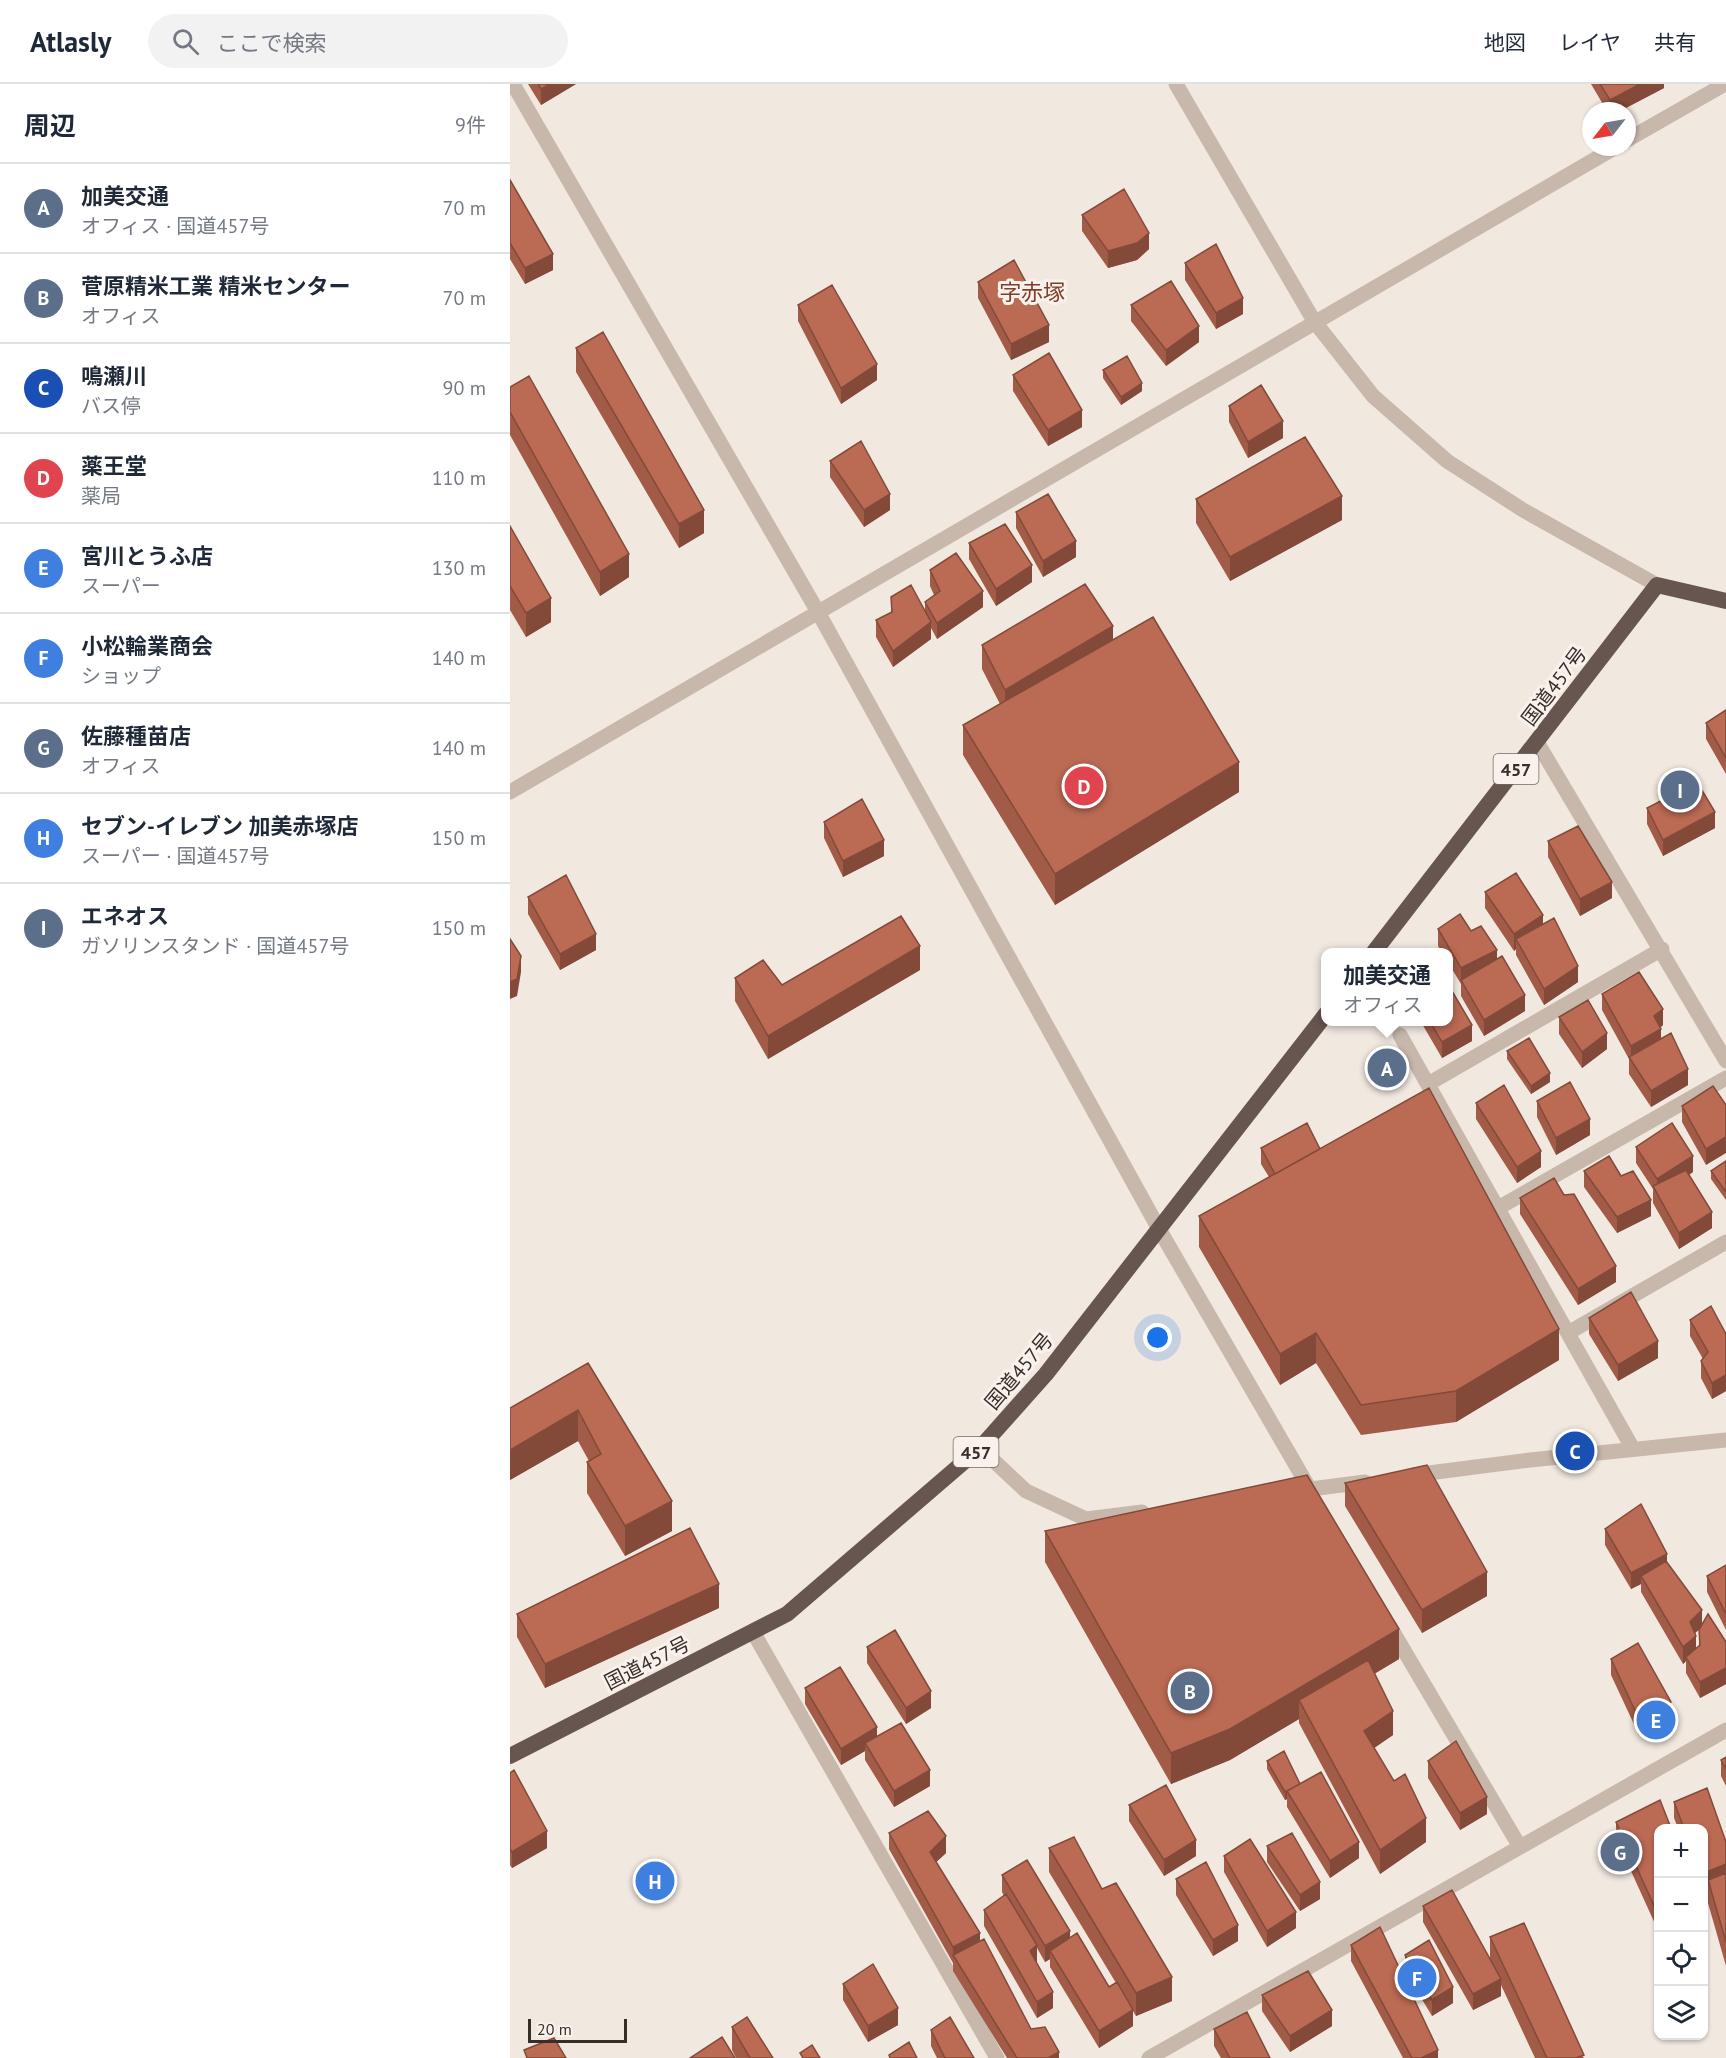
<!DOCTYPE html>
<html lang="ja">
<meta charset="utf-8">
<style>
:root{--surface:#fff;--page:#f2f2f3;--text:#1f2937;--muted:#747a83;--line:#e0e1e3;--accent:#0b8043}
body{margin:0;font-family:"PT Sans","Noto Sans JP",sans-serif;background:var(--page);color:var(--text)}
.controls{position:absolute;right:18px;bottom:18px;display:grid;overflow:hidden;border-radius:12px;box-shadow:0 2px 4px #0004}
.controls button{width:54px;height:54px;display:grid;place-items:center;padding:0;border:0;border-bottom:2px solid var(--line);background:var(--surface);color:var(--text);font:30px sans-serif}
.compass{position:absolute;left:1072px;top:18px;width:54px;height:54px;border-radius:50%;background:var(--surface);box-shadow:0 2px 4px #0004;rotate:239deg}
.scale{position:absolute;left:18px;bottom:15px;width:99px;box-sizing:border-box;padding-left:6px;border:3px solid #372e2a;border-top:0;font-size:16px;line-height:21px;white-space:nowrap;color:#372e2a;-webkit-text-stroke:4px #f9f2ec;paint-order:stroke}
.you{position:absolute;left:648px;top:1254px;width:21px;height:21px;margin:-15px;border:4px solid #fff;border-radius:50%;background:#1a73e8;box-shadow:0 0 0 9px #1a73e833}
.badge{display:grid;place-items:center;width:39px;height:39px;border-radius:50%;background:var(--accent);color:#fff;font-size:20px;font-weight:700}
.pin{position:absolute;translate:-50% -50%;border:3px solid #fff;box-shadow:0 2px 6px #0006}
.popup{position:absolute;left:811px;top:864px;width:132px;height:78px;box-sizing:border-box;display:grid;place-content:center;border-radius:12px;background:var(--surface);filter:drop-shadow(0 2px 4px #0005);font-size:20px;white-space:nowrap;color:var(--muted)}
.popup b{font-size:22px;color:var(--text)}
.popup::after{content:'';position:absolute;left:50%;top:100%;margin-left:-12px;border:12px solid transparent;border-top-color:var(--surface)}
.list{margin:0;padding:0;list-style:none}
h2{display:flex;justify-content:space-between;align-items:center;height:78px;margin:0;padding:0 24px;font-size:26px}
h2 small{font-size:20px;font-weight:400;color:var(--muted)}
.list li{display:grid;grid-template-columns:39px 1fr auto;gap:18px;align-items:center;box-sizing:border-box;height:90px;padding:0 24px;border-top:2px solid var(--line)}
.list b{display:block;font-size:22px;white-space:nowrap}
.list p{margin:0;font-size:20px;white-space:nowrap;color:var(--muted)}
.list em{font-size:20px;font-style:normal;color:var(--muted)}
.icon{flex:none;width:33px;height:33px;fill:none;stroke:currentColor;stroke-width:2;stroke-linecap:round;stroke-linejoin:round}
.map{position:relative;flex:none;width:1216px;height:1974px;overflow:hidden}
header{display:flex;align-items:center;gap:36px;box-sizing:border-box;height:84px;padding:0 30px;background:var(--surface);border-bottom:2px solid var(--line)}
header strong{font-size:28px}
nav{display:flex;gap:33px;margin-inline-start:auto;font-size:21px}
.search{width:420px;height:54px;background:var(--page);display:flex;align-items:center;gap:15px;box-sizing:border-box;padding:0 21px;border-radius:33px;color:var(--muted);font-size:22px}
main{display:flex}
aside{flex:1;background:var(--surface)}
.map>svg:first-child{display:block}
</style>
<header>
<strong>Atlasly</strong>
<div class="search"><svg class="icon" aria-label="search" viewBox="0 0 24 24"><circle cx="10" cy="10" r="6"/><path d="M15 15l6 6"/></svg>ここで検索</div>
<nav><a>地図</a><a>レイヤ</a><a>共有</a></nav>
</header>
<main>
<aside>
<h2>周辺<small>9件</small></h2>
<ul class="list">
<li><span class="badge" style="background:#5c6f8a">A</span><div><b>加美交通</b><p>オフィス · 国道457号</p></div><em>70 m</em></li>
<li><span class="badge" style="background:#5c6f8a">B</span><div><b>菅原精米工業 精米センター</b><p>オフィス</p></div><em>70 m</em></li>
<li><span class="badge" style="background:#1a4fb4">C</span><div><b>鳴瀬川</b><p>バス停</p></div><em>90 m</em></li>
<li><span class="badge" style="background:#e0444e">D</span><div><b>薬王堂</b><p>薬局</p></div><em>110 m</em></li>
<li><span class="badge" style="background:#3f7fe0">E</span><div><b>宮川とうふ店</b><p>スーパー</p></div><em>130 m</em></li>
<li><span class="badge" style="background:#3f7fe0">F</span><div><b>小松輪業商会</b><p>ショップ</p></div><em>140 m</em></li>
<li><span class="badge" style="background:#5c6f8a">G</span><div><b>佐藤種苗店</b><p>オフィス</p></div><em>140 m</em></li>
<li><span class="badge" style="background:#3f7fe0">H</span><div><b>セブン-イレブン 加美赤塚店</b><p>スーパー · 国道457号</p></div><em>150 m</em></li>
<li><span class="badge" style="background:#5c6f8a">I</span><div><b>エネオス</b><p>ガソリンスタンド · 国道457号</p></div><em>150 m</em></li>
</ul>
</aside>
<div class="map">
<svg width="1216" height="1974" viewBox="0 0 1216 1974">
<rect width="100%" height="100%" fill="#f1e8e0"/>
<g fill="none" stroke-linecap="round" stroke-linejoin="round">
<path stroke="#c8b8ac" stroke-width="15" d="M3,0L308,528L649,1145L802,1409
M1117,56L1215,0
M1027,658L1216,977
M0,708L1106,63
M890,951L1123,1365
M918,1000L1152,865
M988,1124L1216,994
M1058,1249L1216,1158
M470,1364L516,1407L576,1435L632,1428
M903,1391L1020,1376L1216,1356
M793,1406L855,1398
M879,1541L1010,1763
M243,1548L487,1974"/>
<path stroke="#c8b8ac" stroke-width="15" d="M666,0L804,237L863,312L937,377L1013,426L1147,501
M639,1974L1216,1646"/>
<path stroke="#675650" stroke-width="16" d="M864,868L1147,501L1216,517
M0,1672L277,1530L470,1364L536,1290L816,930"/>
</g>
<path fill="#a15b47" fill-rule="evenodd" d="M18,0H66L31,21Z
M1081,0H1154V4L1110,27H1097Z
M0,96L43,186L15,200L0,175Z
M572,131L639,165L627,176L598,184L572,147Z
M675,179L733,230L706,245L675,196Z
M468,198L539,258L501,276L468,214Z
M288,221L367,296L331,320L288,237Z
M621,221L689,258L656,282L621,237Z
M66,264L194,449L169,464L66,288Z
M593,286L632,307L611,321L593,294Z
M503,291L572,343L538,362L503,307Z
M0,303L119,493L90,512L0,351Z
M719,322L773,354L738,374L719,338Z
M320,377L380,426L354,443L320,393Z
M686,415L832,436L720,497L686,439Z
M506,428L566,473L533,493L506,444Z
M0,442L41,538L16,553L0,526Z
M459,459L522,498L486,522L459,475Z
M420,486L473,523L427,555L421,544V555L383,583L366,553V536L381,529V513L415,527V518L424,511L420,502Z
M603,555L729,708L545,821L453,671V641L490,620L472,585V561Z
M1216,626V690L1196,655V639Z
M1137,724L1205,744L1153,772L1137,740Z
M314,738L374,772L333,793L314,754Z
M1038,757L1102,814L1070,832L1038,773Z
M975,808L1033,840L1068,898L1034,921L1006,871V865L1004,867L975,824Z
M18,813L86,866L50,886L18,830Z
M928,845L961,847L987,875L1015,927L974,952L951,912V900L939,880V868H932L928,862Z
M410,886L258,975L225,917V894L272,901Z
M1092,910L1153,941L1150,944L1151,955L1178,1001L1141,1023L1119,990V975L1092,926Z
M1049,933L1097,965L1072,984L1049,950Z
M911,938H939L962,957L932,974Z
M997,967L1040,998L1021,1010L997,975Z
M1203,1002L1196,1081L1172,1038V1022Z
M1027,1017L1080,1051L1046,1071L1027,1033Z
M966,1019L1031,1083L1007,1099L966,1035Z
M1126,1063L1183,1088L1179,1091L1202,1144L1169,1165L1143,1119V1105L1126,1079Z
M751,1064L810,1065L1049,1276L946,1338L851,1351L806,1279L770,1301L689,1163V1132L759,1093L751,1080Z
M1216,1077V1116L1201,1095V1087Z
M1074,1087L1111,1092L1141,1132L1107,1149L1074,1103Z
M1010,1114L1106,1198L1068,1221L1010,1130Z
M1079,1234L1148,1274L1108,1297L1079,1250Z
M1180,1236L1216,1250V1307L1202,1315L1191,1294V1277L1193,1275L1180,1252Z
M78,1279L162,1447L115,1472L77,1409V1378L79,1377L68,1357L0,1396V1324Z
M835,1399L977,1512L912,1549L835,1422Z
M1095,1445L1157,1478L1192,1541L1216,1558V1600L1190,1614L1176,1589V1577L1173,1580L1131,1508V1500L1121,1505L1095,1461ZM1189,1546V1562L1186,1564L1185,1549Z
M535,1447L889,1575L864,1590L883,1651L864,1664L916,1758L870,1790L789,1639V1635L720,1676L661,1700L535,1478Z
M1216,1481V1546L1197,1508V1492Z
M209,1524L35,1604L7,1553V1530Z
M357,1563L421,1624L396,1640L357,1579Z
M1101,1575L1161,1634L1129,1651L1101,1591Z
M295,1604L367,1652L420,1702L384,1723L355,1676V1667L331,1681L295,1620Z
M1216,1673V1702L1211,1692V1676Z
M757,1677L790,1700L849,1774L820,1794L777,1723V1715L775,1716L757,1685Z
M918,1677L977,1730L950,1746L918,1694Z
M0,1689L37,1764L2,1784L0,1781Z
M1164,1718L1216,1758V1882L1198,1819V1803L1194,1805V1744H1168L1164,1734Z
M619,1721L686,1772L654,1792L619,1737Z
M1106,1738L1149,1744V1841L1146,1842L1106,1754Z
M379,1749L436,1769L426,1778L470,1857L521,1945L549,1974H497L443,1887V1878V1879L379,1765Z
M757,1762L810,1815L790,1827L757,1778Z
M539,1764L592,1805L662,1917L626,1932L623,1927V1942L589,1964L540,1883V1875L535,1878L527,1864L526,1878L543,1924L527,1934L474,1842V1826L494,1812L492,1808V1791L560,1854L599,1903L606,1899L539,1788Z
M714,1772L786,1844L757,1863L714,1788Z
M666,1795L728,1857L703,1872L666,1811Z
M913,1822L980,1875V1853L1074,1974H1025L991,1901V1912L963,1926L913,1838Z
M841,1861L928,1974H893L841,1877Z
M895,1871L943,1919L922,1932L895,1887Z
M333,1900L388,1941L358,1958L333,1916Z
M752,1911L822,1942L780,1968L752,1927Z
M222,1943L263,1974H226L222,1966Z
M704,1945L760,1974H711L704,1962Z
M421,1946L464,1974H427L421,1962Z"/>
<path fill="#834a3a" d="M40,0H66L31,21V5Z
M1130,0H1154V4L1110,27H1100V16Z
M639,149V165L627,176L598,184V167Z
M43,170V186L15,200V184Z
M733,214V230L706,245V229Z
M539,241V258L501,276V260Z
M689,242V258L656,282V266Z
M367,280V296L331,320V304Z
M632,299V307L611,321V313Z
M572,326V343L538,362V346Z
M773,337V354L738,374V358Z
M380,410V426L354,443V426Z
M832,412V436L720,497V473Z
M194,426V449L169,464V440Z
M566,457V473L533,493V477Z
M119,470V493L90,512V488Z
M522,481V498L486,522V505Z
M473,507V523L427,555V539Z
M41,514V538L16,553V529Z
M421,538V555L383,583V567Z
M603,542V566L495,630V606Z
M729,678V708L545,821V790Z
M1205,728V744L1153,772V756Z
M374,756V772L333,793V777Z
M1102,798V814L1070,832V815Z
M1033,831V847L1006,855V865L1004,867V850Z
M86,850V866L50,886V870Z
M410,862V886L258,975V952Z
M987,866V882L951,897V884Z
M11,872V888L7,912L0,915V898Z
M1068,882V898L1034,921V905Z
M1015,911V927L974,952V936Z
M1153,925V941L1144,948V932Z
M962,941V957L932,974V958Z
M1151,945V962L1121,976V962Z
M1097,949V965L1072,984V968Z
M1178,985V1001L1141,1023V1007Z
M1040,989V998L1021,1010V1002Z
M1080,1035V1051L1046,1071V1054Z
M1216,1053V1069L1196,1081V1065Z
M1031,1067V1083L1007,1099V1083Z
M1183,1072V1088L1147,1111V1095Z
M1141,1116V1132L1107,1149V1133Z
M1202,1128V1144L1169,1165V1149Z
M1106,1182V1198L1068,1221V1205Z
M1049,1245V1276L946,1338V1307Z
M806,1249V1279L770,1301V1270Z
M1148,1257V1274L1108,1297V1281Z
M1216,1291V1307L1202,1315V1299Z
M68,1326V1357L0,1396V1366Z
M162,1417V1447L115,1472V1442Z
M1157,1470V1487L1131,1492V1500L1121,1505V1489Z
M977,1488V1512L912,1549V1526Z
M209,1500V1524L35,1604V1580Z
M1192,1526V1542L1180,1554V1538Z
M889,1545V1575L797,1630L789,1616V1635L720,1676L661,1700V1669Z
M1186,1552V1568L1176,1573V1577L1173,1580V1563Z
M1216,1584V1600L1190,1614V1598Z
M421,1607V1624L396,1640V1624Z
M1161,1618V1634L1129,1651V1635Z
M883,1627V1651L854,1671V1647Z
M367,1643V1660L355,1659V1667L331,1681V1665Z
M420,1686V1702L384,1723V1707Z
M777,1707V1715L775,1716V1708Z
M977,1713V1730L950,1746V1729Z
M916,1734V1758L870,1790V1766Z
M37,1747V1764L2,1784V1768Z
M436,1752V1769L420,1784V1768Z
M686,1756V1772L654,1792V1776Z
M849,1758V1774L820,1794V1777Z
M1216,1780V1797L1198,1796V1803L1194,1805V1789Z
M810,1798V1815L790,1827V1811Z
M1149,1825V1841L1146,1842V1826Z
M786,1828V1844L757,1863V1847Z
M728,1841V1857L703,1872V1856Z
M560,1847V1863L540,1867V1875L535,1878V1862Z
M470,1849V1865L443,1871V1879V1863Z
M527,1861V1878L520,1883V1867Z
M662,1893V1917L626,1932V1909Z
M991,1895V1912L963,1926V1910Z
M943,1903V1919L922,1932V1916Z
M543,1908V1924L527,1934V1918Z
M388,1924V1941L358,1958V1942Z
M623,1926V1942L589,1964V1947Z
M822,1926V1942L780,1968V1952Z
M928,1966V1974H911Z
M549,1968V1974H538Z"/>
<path fill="#bb6a53" stroke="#834a3a" stroke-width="1.5" d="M28,0H40L31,5Z
M1090,0H1130L1100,16Z
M0,96L43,170L15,184L0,159Z
M614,105L639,149L627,159L598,167L572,131Z
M706,160L733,214L706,229L675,179Z
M504,176L539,241L501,260L468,198Z
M661,197L689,242L656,266L621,221Z
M322,201L367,280L331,304L288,221Z
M93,248L194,426L169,440L66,264Z
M539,269L572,326L538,346L503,291Z
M617,272L632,299L611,313L593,286Z
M19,292L119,470L90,488L0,328V303Z
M751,301L773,337L738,358L719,322Z
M795,353L832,412L720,473L686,415Z
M351,357L380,410L354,426L320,377Z
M538,410L566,457L533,477L506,428Z
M495,440L522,481L486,505L459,459Z
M0,442L41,514L16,529L0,502Z
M446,469L473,507L427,539L415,518L430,507L420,486Z
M575,500L603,542L495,606L472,561Z
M401,501L421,538L383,567L366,536L382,528L381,513Z
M643,533L729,678L545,790L453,641Z
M1216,626V674L1196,639Z
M1187,698L1205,728L1153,756L1137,724Z
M352,715L374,756L333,777L314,738Z
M1068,742L1102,798L1070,815L1038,757Z
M1006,789L1033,831L1004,850L975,808Z
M56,791L86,850L50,870L18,813Z
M950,830L961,847L971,842L987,866L951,884L928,845Z
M391,832L410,862L258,952L225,894L253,876L272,901Z
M1044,834L1068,882L1034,905L1006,855Z
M0,855L11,872L7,895L0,898Z
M992,872L1015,911L974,936L951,896Z
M1129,888L1153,925L1144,932L1151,945L1121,962L1092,910Z
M939,902L962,941L932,958L920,938H939Z
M1078,916L1097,949L1072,968L1049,933Z
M1161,949L1178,985L1141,1007L1119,973Z
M1019,954L1040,989L1021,1002L997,967Z
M1060,998L1080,1035L1046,1054L1027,1017Z
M994,1001L1031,1067L1007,1083L966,1019Z
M1203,1002L1216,1021V1053L1196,1065L1172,1022Z
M919,1004L1049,1245L946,1307L851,1321L806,1249L770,1270L689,1132Z
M797,1039L810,1065L765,1090L751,1064Z
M1162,1039L1183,1072L1147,1095L1126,1063Z
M1099,1072L1111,1092L1123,1087L1141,1116L1107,1133L1074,1087Z
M1216,1077V1108L1201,1087Z
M1176,1086L1202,1128L1169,1149L1143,1102Z
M1044,1094L1054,1111L1064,1110L1106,1182L1068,1205L1010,1114Z
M1121,1208L1148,1257L1108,1281L1079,1234Z
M1201,1222L1216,1250V1291L1202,1299L1191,1277L1198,1268L1180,1236Z
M78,1279L162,1417L115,1442L77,1378L91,1370L68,1326L0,1366V1324Z
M917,1381L977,1488L912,1526L835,1399Z
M797,1391L889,1545L720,1645L661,1669L535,1447Z
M1131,1420L1157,1470L1121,1489L1095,1445Z
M180,1444L209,1500L35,1580L7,1530Z
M1156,1477L1192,1526L1180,1538L1186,1552L1173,1563L1131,1492Z
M1216,1481V1530L1197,1492Z
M1198,1530L1216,1558V1584L1190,1598L1176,1573L1190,1561L1189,1546Z
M385,1546L421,1607L396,1624L357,1563Z
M1128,1559L1161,1618L1129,1635L1101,1575Z
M858,1576L883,1627L854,1647L884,1697L895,1690L916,1734L870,1766L789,1616Z
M330,1583L367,1643L331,1665L295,1604Z
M391,1639L420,1686L384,1707L355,1659Z
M946,1657L977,1713L950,1729L918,1677Z
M774,1667L790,1700L775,1708L757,1677Z
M1216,1673V1685L1211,1676Z
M4,1686L37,1747L2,1768L0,1765V1689Z
M811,1688L849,1758L820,1777L777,1707Z
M656,1701L686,1756L654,1776L619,1721Z
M1197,1704L1216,1758V1780L1194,1789V1744H1174L1164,1718Z
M1150,1716L1161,1744H1149V1825L1146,1826L1106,1738Z
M418,1727L436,1752L420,1768L470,1849L443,1863L379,1749Z
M782,1749L810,1798L790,1811L757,1762Z
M564,1753L592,1805L606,1799L662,1893L626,1909L539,1764Z
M740,1755L786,1828L757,1847L714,1772Z
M517,1776L560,1847L535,1862L492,1791Z
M696,1778L728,1841L703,1856L666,1795Z
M1216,1789V1858L1198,1796Z
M942,1806L991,1895L963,1910L913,1822Z
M496,1810L527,1861L520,1867L543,1908L527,1918L474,1826Z
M1014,1839L1074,1971L1066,1974H1037L980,1853Z
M870,1843L928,1966L911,1974H902L841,1861Z
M567,1849L599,1903L607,1898L623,1926L589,1947L540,1867Z
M474,1855L521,1945L535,1943L549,1968L538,1974H507L443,1871Z
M919,1856L943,1903L922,1916L895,1871Z
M363,1880L388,1924L358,1942L333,1900Z
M798,1887L822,1926L780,1952L752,1911Z
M737,1928L760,1974H720L704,1945Z
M237,1933L263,1974H240L222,1943Z
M440,1933L464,1974H435L421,1946Z
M212,1953L225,1974H180Z
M44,1954L56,1974H17L14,1966Z
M399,1958L407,1974H380L379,1971Z
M302,1961L310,1974H293L290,1969Z"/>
<g text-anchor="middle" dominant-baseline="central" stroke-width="6" stroke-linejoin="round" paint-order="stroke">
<g fill="#f9f2ec" stroke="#716964" stroke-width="1.5">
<rect x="983.5" y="670" width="45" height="30" rx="4.5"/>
<rect x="443.5" y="1353" width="45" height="30" rx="4.5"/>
</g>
<g font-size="18" font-weight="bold" fill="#372e2a">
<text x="1006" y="685">457</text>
<text x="466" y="1368">457</text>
</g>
<g font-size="20" fill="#372e2a" stroke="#f9f2ec">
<text transform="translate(1044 602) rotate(-53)">国道457号</text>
<text transform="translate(509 1287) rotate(-50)">国道457号</text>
<text transform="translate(137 1579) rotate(-27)">国道457号</text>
</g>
<g font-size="22" fill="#7f3d2a" stroke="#f9f2ec">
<text x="522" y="208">字赤塚</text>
</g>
</g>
</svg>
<div class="controls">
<button>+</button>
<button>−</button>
<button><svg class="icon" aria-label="locate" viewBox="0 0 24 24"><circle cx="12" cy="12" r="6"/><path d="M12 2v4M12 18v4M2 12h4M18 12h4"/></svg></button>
<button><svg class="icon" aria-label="layers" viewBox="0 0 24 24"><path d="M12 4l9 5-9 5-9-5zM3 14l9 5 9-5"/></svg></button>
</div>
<svg class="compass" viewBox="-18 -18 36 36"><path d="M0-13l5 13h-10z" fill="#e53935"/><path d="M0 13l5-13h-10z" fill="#747a83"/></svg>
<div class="scale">20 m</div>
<div class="you"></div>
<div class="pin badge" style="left:877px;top:984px;background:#5c6f8a">A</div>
<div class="popup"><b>加美交通</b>オフィス</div>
<div class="pin badge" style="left:680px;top:1607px;background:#5c6f8a">B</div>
<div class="pin badge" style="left:1065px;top:1367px;background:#1a4fb4">C</div>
<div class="pin badge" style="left:574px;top:702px;background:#e0444e">D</div>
<div class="pin badge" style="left:1146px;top:1636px;background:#3f7fe0">E</div>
<div class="pin badge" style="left:907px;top:1894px;background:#3f7fe0">F</div>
<div class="pin badge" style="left:1110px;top:1768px;background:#5c6f8a">G</div>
<div class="pin badge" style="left:145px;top:1797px;background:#3f7fe0">H</div>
<div class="pin badge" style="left:1170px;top:706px;background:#5c6f8a">I</div>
</div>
</main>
